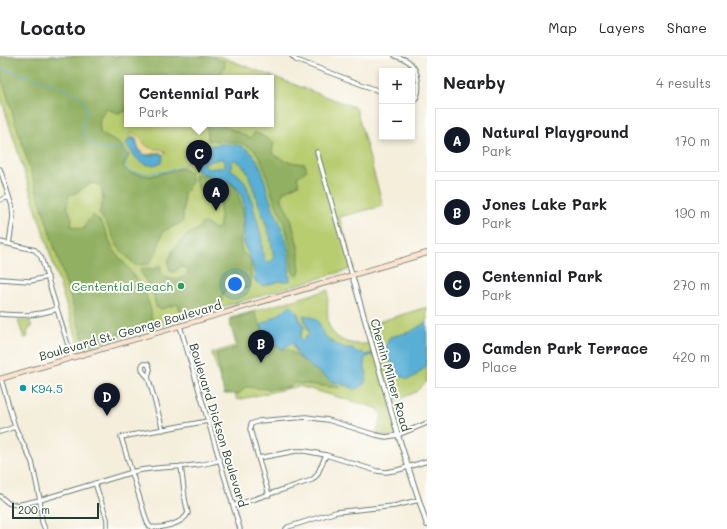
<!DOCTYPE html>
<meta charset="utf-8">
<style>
:root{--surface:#fff;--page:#f2f2f2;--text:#202124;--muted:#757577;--line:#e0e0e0;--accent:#111827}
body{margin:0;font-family:Mali,sans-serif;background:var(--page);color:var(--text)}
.controls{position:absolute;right:12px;top:12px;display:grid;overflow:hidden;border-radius:0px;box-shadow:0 2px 6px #0003}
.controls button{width:36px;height:36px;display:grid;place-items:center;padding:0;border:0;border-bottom:1px solid var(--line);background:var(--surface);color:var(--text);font:20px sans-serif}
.scale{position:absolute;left:12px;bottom:10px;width:87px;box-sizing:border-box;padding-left:4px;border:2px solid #1f3d34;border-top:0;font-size:11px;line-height:14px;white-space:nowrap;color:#1f3d34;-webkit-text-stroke:3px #fdfcf7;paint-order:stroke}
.you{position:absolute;left:235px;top:228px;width:14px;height:14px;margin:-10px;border:3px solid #fff;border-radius:50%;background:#1a73e8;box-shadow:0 0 0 6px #1a73e833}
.badge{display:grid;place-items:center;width:26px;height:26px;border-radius:50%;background:var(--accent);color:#fff;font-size:13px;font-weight:700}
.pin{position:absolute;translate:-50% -33px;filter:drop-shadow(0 1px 2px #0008)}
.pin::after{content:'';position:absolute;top:21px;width:14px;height:12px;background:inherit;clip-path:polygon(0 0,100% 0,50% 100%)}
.popup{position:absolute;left:124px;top:19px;width:150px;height:52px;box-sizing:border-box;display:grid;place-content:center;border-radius:0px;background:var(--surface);filter:drop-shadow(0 1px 3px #0005);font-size:13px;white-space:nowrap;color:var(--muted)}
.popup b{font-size:15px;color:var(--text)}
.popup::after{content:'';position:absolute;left:50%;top:100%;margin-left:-8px;border:8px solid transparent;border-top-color:var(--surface)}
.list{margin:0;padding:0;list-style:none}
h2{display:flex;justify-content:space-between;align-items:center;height:52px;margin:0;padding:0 16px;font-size:17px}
h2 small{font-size:13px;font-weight:400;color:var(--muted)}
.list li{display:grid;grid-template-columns:26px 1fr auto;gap:12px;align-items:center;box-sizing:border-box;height:64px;margin:0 8px 8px;padding:0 8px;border:1px solid var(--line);border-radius:0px}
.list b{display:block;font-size:15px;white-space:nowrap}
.list p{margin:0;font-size:13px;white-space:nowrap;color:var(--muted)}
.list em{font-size:13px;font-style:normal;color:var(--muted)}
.map{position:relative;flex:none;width:427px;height:473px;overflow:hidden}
header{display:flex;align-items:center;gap:24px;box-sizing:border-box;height:56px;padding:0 20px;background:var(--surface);border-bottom:1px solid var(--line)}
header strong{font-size:19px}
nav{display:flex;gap:22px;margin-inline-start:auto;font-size:14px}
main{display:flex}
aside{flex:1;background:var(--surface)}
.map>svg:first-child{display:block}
</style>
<header>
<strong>Locato</strong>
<nav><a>Map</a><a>Layers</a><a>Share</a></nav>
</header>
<main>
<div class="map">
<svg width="427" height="473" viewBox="0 0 427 473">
<rect width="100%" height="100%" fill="#fdfcf7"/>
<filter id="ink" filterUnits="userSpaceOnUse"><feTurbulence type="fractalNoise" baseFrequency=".025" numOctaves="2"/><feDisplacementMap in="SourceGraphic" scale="8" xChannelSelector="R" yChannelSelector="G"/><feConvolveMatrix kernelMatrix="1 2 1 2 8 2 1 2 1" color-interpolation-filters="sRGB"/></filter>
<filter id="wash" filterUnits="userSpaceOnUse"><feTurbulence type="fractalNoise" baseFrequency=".012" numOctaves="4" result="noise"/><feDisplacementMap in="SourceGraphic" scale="16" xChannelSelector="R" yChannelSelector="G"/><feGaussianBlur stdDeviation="0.9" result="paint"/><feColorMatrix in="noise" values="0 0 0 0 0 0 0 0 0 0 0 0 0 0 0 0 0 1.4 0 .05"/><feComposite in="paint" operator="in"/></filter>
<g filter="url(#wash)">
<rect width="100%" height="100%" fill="#f4eedb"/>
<path fill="#b8cc70" stroke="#6c8452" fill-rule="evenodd" d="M0,0H219L356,52L383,150L339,161L354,212L80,293L0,39ZM127,22H271V68H127Z
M328,234C328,244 327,255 328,265C331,284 352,291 370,287L365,270L427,251V266L410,276L390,281L384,294L365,300L336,326L344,328L367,318C365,311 362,308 365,301L384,296L400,320L414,321L427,310V325L416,336L389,348L398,379L386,381L376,379L382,360L377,352L299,330L237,344L231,327L222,330L212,297L238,289L230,262ZM290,250C300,256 298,262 304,271L295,293L293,287L261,269L281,257ZM303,259L321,271L308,276Z
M18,265H30L32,271L27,276L28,281L24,282Z"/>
<path fill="#92b062" stroke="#58764b" d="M0,0H209L224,5L225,10L221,17L220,22H127V55L118,57L106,53C99,61 98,68 101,78L120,88L129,99L123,111L129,117L151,120L182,112L190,117L192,126L184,137L183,166L163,175L157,195L149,208L135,209L118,191L107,169L99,157L103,144L101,131L97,128L91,127L76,137L69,139L67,150L72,163L71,170L84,173L87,166L93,159L102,167L113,193L144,233L151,254L152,270L119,278L85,289L0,17Z
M207,68H225L229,72L250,82L255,76L274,86L272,96C279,105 294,107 305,108L307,114L297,121L299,128L283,136L282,144L291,163L299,194V208L300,212L299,218L296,219L292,215C291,204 291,192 288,181C285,168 278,154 273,141C268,128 264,102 253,93C240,84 223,85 208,84Z
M195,118L207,120L214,124L228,126L234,130L237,135L244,159L243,177L240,185L241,192L243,197L248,201L251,206V230C243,235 238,232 230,230C224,234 221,243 221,249L182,261L178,248L160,253L156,251L154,240L140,214L141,212H147L155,213L159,209L161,210V217C168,226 180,225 188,217L187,213L184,211H180L176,215L172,216L170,214L168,207L173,194L187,179L198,173L201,169L203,167L209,169L214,173L220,171V145L200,136L194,120Z
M254,256C262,272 268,293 289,294L341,332L294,327L290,331L269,333L245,331L239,338H224L216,298L237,292L229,264Z"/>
<path fill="#eeda9e" stroke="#868c69" d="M131,77C141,78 142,90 151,92C154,93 158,93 161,93L166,97L163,99L160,96C153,97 143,103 139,93C137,90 138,86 136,83L133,81H130L129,78Z"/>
<path fill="#58aed5" stroke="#3c7684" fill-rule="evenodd" d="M134,82C139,88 136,97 146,99C152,101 156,96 162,98L163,103L161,107C140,114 136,101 126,88L129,83Z
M218,88C229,88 239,87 248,94C264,106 264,128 271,146C276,160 284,174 287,189C290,200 289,214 290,225H281L262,230L255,225C254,219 254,213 252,207C250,200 245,194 244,187C242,166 251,140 230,126C220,119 208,122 195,114C194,92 200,92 218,88ZM220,103L225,104V109L224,111L209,113L204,110V107ZM235,104L241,108L247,115L270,180L274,202L270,206H266C262,199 262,192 262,185C261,177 258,169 256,161C251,144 249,122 231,114V105Z
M290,249C300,256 297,262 304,271L300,281L303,284L309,278L308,271L303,259C308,260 314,261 318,265C320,268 321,273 323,277C330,286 342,293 353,292L358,297L362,296L365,299L384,294L390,281L410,276L427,266V310L414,321L408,323L400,320L384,296L366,301C362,308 365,311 367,318L364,328L360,332L355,333L332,325L310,310L297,298L293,287L282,293L268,282L261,269L281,257Z"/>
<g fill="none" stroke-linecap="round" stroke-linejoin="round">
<path stroke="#58aed5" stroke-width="1" d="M0,12C18,18 70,30 82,43C86,47 86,55 87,61L83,65V80C97,92 98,96 117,92L125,98L126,106V113C135,121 170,116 181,111C188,107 185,105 195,104"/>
</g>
</g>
<g filter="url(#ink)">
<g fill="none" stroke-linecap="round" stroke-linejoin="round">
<defs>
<path id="minor" d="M292,0L296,4L382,36
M395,0C400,2 406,3 409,6C419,14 423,39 412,46
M317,96L352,219
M0,113L12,150L13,161L9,188
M0,144L9,141
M0,186L35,194L41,201L72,302
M0,223L30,225L48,221
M0,258C24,260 34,260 57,253
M180,270L240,473
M148,321L150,313L148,308H143C140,313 144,317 148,321L163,374
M1,323L15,371L32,406L40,444L42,466L45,473
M0,376L15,371
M259,402L296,395H305L326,399L377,415L386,416L398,414L427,405
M181,410L185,443L188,457C183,468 161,473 150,471L147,466L121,381L208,365
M95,427L107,463V473
M269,439L250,373L251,368L259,365L306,361L328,364L376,379L386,381L398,379L427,367
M0,440L8,447L17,449L40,444L136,415C164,409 193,413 220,404
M233,450L312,424L317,419L326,399
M286,473L288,471L336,456L394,450L419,444"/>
<path id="tertiary" d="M352,219L398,379L427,469"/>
<path id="secondary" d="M0,323L427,197"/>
</defs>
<use href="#minor" stroke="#6a7b6e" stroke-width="5.5"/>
<use href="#tertiary" stroke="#6a7b6e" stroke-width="6"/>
<use href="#secondary" stroke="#6a7b6e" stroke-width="6"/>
<use href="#minor" stroke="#fff" stroke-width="3.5"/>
<use href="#tertiary" stroke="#fff" stroke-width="4"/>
<use href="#secondary" stroke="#fde4d1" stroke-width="4.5"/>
</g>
</g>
<circle fill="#2e9e5b" stroke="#fdfcf7" stroke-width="1.5" cx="181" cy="230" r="4"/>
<circle fill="#0f9aa8" stroke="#fdfcf7" stroke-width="1.5" cx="23" cy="332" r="4"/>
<g text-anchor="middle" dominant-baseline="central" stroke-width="4" stroke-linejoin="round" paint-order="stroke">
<g font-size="12" fill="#27864d" stroke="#fdfcf7" text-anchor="end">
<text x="173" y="230">Centential Beach</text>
</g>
<g font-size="12" fill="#1f3d34" stroke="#fdfcf7">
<text transform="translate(130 274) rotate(-16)">Boulevard St. George Boulevard</text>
<text transform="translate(391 319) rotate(74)">Chemin Milner Road</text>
<text transform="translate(219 369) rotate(73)">Boulevard Dickson Boulevard</text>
</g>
<g font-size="12" fill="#0d838f" stroke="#fdfcf7" text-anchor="start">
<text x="31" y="332">K94.5</text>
</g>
</g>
</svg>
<div class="controls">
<button>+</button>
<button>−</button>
</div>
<div class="scale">200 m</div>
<div class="you"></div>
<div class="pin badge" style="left:216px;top:155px">A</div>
<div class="pin badge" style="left:261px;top:307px">B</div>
<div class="pin badge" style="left:199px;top:117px">C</div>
<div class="popup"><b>Centennial Park</b>Park</div>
<div class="pin badge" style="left:107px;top:360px">D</div>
</div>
<aside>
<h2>Nearby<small>4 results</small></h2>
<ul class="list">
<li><span class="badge">A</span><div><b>Natural Playground</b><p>Park</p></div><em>170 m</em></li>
<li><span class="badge">B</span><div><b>Jones Lake Park</b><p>Park</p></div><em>190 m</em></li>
<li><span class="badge">C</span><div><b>Centennial Park</b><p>Park</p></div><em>270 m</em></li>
<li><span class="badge">D</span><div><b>Camden Park Terrace</b><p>Place</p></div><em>420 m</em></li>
</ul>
</aside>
</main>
